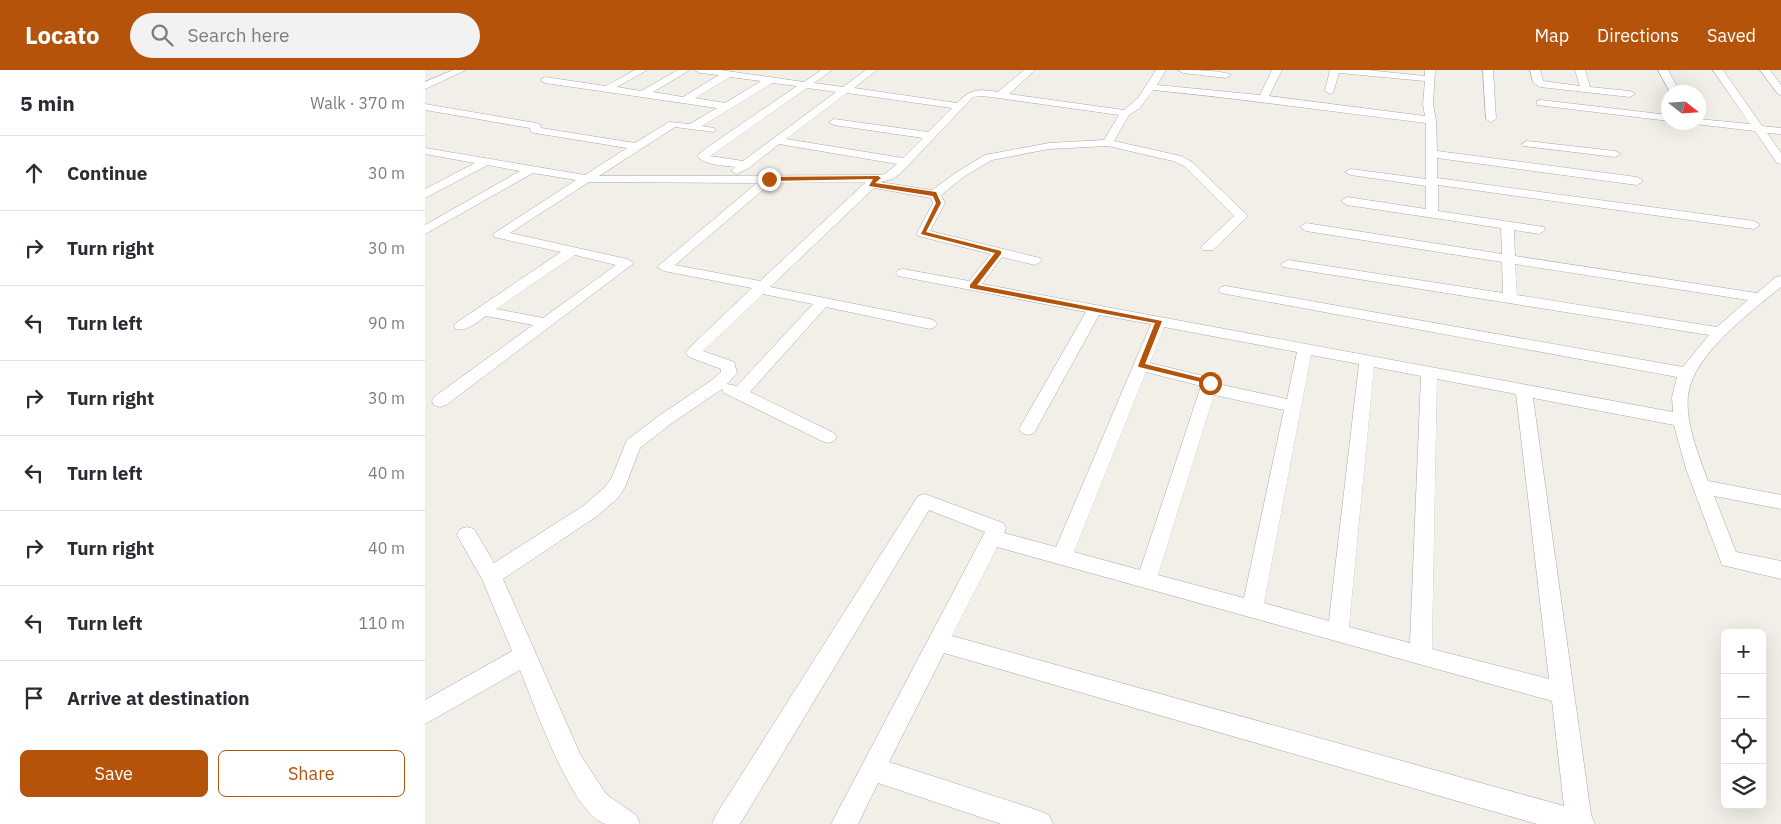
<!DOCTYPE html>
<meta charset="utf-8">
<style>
:root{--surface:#fff;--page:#f2f2f3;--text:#2b2b33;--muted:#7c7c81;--line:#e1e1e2;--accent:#b45309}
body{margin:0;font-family:"IBM Plex Sans",sans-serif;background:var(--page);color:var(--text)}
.controls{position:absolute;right:15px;bottom:15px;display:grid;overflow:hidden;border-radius:8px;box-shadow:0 5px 20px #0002}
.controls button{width:45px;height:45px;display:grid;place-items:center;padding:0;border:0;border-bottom:1px solid var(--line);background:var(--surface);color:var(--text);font:25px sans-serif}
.compass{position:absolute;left:1236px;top:15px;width:45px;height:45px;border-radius:50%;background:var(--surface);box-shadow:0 5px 20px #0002;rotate:107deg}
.stop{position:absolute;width:15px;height:15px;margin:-11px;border:4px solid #b45309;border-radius:50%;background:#fff}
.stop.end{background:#b45309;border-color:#fff;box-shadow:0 1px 5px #0008}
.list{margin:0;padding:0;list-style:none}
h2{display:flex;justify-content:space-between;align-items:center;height:65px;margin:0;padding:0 20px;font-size:21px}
h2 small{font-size:16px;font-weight:400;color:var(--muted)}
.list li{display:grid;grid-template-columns:32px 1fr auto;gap:15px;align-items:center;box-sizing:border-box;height:75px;padding:0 20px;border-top:1px solid var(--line)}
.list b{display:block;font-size:19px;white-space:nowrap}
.list em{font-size:16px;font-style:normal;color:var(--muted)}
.actions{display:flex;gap:10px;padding:15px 20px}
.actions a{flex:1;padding:11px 0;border:1px solid var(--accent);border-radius:8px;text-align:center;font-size:18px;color:var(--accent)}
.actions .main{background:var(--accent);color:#fff}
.icon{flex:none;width:28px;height:28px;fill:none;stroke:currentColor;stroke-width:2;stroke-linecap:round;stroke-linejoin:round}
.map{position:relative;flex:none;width:1356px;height:754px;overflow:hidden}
header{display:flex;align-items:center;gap:30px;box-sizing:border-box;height:70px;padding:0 25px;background:var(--accent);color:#fff}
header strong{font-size:24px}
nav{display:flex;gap:28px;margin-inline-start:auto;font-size:18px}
.search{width:350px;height:45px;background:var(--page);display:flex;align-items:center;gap:12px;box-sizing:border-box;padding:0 18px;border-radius:28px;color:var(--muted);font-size:19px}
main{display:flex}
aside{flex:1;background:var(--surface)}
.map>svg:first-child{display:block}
</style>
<header>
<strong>Locato</strong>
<div class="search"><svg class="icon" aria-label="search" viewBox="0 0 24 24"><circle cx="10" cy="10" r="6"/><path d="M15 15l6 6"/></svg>Search here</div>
<nav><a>Map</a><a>Directions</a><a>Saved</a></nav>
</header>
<main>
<aside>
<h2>5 min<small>Walk · 370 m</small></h2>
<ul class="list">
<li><svg class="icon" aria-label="ahead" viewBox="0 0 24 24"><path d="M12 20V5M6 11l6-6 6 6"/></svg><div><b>Continue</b></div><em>30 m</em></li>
<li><svg class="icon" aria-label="right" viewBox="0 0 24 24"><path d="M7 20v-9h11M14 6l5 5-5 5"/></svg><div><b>Turn right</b></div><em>30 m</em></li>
<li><svg class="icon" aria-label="left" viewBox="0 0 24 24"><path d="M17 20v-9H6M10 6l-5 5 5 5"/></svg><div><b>Turn left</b></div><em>90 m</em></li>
<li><svg class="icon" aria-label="right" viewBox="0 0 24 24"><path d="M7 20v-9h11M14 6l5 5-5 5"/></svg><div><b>Turn right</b></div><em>30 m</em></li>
<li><svg class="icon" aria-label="left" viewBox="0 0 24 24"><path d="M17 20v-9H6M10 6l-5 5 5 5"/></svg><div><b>Turn left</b></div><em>40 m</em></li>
<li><svg class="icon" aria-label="right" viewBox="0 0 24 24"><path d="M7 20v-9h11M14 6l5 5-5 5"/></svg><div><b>Turn right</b></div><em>40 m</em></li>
<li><svg class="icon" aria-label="left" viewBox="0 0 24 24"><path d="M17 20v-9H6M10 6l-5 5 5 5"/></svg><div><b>Turn left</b></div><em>110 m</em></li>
<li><svg class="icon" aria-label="arrive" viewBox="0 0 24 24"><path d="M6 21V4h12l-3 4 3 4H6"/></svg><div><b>Arrive at destination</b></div></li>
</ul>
<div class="actions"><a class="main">Save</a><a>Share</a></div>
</aside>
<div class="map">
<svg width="1356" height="754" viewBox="0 0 1356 754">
<rect width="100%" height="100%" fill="#f2efe9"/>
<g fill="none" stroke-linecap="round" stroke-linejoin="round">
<defs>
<path id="minor" d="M28,0H41L0,19V12Z
M210,0H222L192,17L216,21L253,0H265L228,22L258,27L294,5L275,3L270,0H295L379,12L396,0H407L389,13L418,17L441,0H452L429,18L532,33C546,18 554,19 573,22L599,0H610L584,24L699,40L713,28L731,0H741L732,15L835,25L847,0H857L844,26L1000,46L998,34L1000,11L914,3L908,23L905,24L900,21L905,0H942L1000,6V0H1010L1008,34L1011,50L1012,81L1212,107L1218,111L1212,115L1012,88V108L1329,151L1335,155L1329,159L1013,115V141L1119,157L1120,160L1114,164L1089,160L1090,186L1332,223L1351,207L1356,206V217C1325,243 1269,283 1263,325C1260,353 1274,386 1283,411L1356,425V439L1289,426L1311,482L1356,491V509L1297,495L1261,399L1249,355L1108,328L1166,745L1170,754H1112L519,583L464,692L615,741L624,745L628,754H576L453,713L433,754H406L560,462L504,440L315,754H287L291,745L493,426L500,424L578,453L581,458L579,463L631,477L726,254L674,245L609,363L603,365L597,363L594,359L661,242L473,206L471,203L473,200L478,199L544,211L566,184L493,166L492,163L508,133L506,128L449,118L345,217L505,249L510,251L512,254L510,257L505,259L401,237L325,322L409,363L412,367L409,371L403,373L397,371L299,323L297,319L247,353L215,378L200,417L193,428L172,446L78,509L155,684L181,724L211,745L215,754C205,754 189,754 180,754C146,743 109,633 95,600L0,654V630L87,581L57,509L32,465L35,459L42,457L49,459L69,493L158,436L179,418L186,409L202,370L235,345L287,310L296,302V299L264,287L261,283L262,280L327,218L239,201L232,197L332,113L164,112L85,163L202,189L209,193L21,335L15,337L9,335L7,331L9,327L108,255L61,246C52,252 42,262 31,259L29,256L31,253L136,182L69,167L68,164L151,110L108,103L0,164V155L95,101L63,95L0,128V119L50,93L0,84V78L160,105L202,78L110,63L106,62L105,58L0,40V34L111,53L115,54L116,58L210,73L244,52L265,54L292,38L120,13L115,10L120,7L181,16ZM305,7L336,11L300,33L270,28ZM347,13L372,16L280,79L272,86C281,96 298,95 310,97L306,101L312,104L325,97L354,74L472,94L460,104L453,105L174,106L250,57L289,62L290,60L289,58L277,56ZM382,18L411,22L318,91L285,86ZM728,20C820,29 910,42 1001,53V109L926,99L920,102L926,105L1001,116V139L922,127L916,131L922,135L1076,158L1077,184L881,153L875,157L881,161L1077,192L1078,223L863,190L856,194L858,197L1284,265L1258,297L801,216L796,217L794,220L796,223L1252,307L1247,327L1248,342L557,214L577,187L610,195L617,191L615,188L505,161L520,133L516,125L540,106L567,90L624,79L683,76L748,91L759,96L809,146L776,177L778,180H788L820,149L822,146L820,143L767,92L756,86L689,71L704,45L715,38ZM422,23L527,38L503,62L409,49L404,52L409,55L498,68L478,88L361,69ZM556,26L566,27L694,45L679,70L624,73L560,85L532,102L507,120L455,112L467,109L475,104L548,27ZM441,112L335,211L250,195L346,113ZM150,185L191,195L118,248L71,239ZM1090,194L1323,230L1292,257L1092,225ZM338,224L388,234L312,316L302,314L312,303L309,292L278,281ZM739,257L872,282L862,329L793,314L791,309L725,293ZM886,285L934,294L904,551L839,533ZM949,297L996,306L985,573L924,557ZM721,302L776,316L715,500L649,482ZM1012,309L1091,324L1124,609L1007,579ZM789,325L859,340L819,528L733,505ZM572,477L1127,631L1139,736L527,566Z
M753,0C766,0 796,0 806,5L801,8L758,3Z
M1058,0H1068L1071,49L1066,52L1061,49Z
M1105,0H1115L1118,11L1155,16L1150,0H1160L1165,17L1205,21L1210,24L1205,27L1115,17L1108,12Z
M1233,0H1243L1255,22H1245Z
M1288,0H1298L1337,56L1356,58V64L1342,63L1356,83V94L1352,93L1330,61L1270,54L1269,52H1274V49L1325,54Z
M1335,0H1345L1356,15V25L1353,24Z
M1116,30L1244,45V51L1112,35V31Z
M1102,71L1190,81L1196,84L1190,87L1098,76L1097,74Z"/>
</defs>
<use href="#minor" stroke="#a9a9a9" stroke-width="1"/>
<use href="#minor" fill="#fff" fill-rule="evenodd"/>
</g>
<path fill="#b45309" d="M453,106L456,108L450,113L511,122L516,133L501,162L576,181V184L552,215L737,251L720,294L788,311V315L714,297L713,296L730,253L545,218V215L570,183L496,164L511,133L508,126L444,116L448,109L344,111L341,109L344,107Z"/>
</svg>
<div class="controls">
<button>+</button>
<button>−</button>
<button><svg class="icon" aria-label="locate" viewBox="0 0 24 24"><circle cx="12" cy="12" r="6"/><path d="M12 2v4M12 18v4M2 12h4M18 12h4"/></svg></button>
<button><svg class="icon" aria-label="layers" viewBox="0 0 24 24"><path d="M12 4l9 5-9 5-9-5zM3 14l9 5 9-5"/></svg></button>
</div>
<svg class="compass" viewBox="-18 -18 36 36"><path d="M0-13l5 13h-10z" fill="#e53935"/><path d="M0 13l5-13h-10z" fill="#7c7c81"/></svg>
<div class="stop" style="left:785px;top:313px"></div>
<div class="stop end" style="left:344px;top:109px"></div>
</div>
</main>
